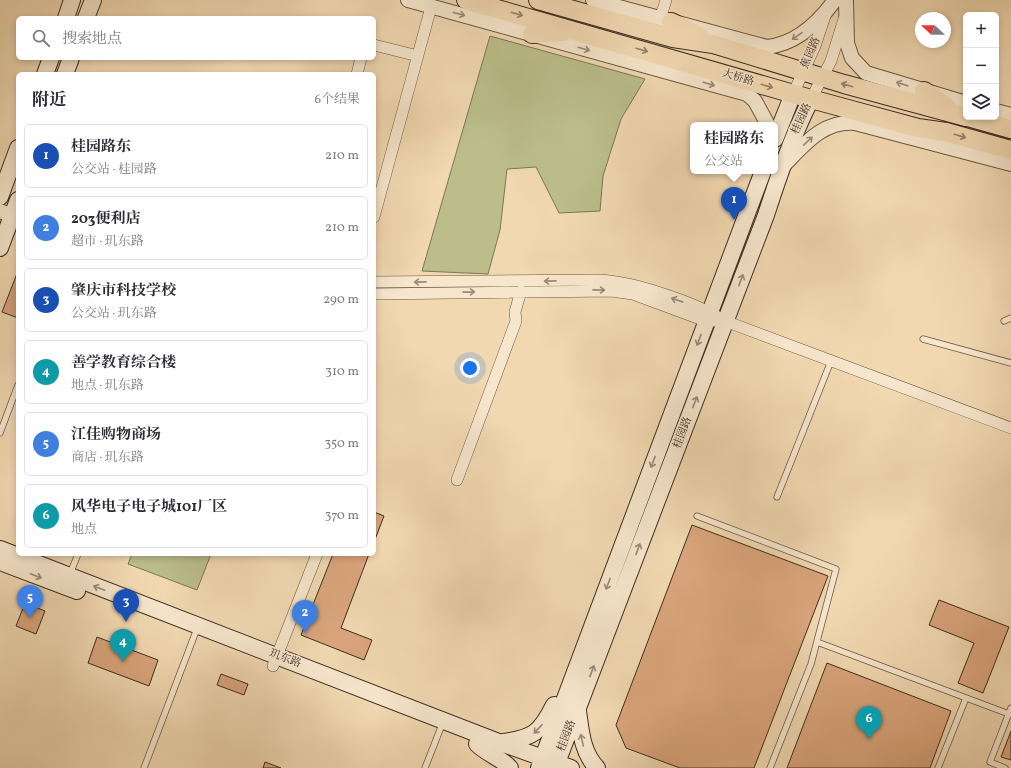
<!DOCTYPE html>
<html lang="zh">
<meta charset="utf-8">
<style>
:root{--surface:#fff;--page:#f7f7f7;--text:#2b2b33;--muted:#7c7c81;--line:#e1e1e2;--accent:#0b8043}
body{margin:0;font-family:Vollkorn,"Noto Serif SC",serif;background:var(--page);color:var(--text)}
.controls{position:absolute;right:12px;top:12px;display:grid;overflow:hidden;border-radius:6px;box-shadow:0 2px 6px #0003}
.controls button{width:36px;height:36px;display:grid;place-items:center;padding:0;border:0;border-bottom:1px solid var(--line);background:var(--surface);color:var(--text);font:20px sans-serif}
.compass{position:absolute;left:915px;top:12px;width:36px;height:36px;border-radius:50%;background:var(--surface);box-shadow:0 2px 6px #0003;rotate:291deg}
.you{position:absolute;left:470px;top:368px;width:14px;height:14px;margin:-10px;border:3px solid #fff;border-radius:50%;background:#1a73e8;box-shadow:0 0 0 6px #1a73e833}
.badge{display:grid;place-items:center;width:26px;height:26px;border-radius:50%;background:var(--accent);color:#fff;font-size:13px;font-weight:700}
.pin{position:absolute;translate:-50% -33px;filter:drop-shadow(0 1px 2px #0008)}
.pin::after{content:'';position:absolute;top:21px;width:14px;height:12px;background:inherit;clip-path:polygon(0 0,100% 0,50% 100%)}
.popup{position:absolute;left:690px;top:122px;width:88px;height:52px;box-sizing:border-box;display:grid;place-content:center;border-radius:6px;background:var(--surface);filter:drop-shadow(0 1px 3px #0005);font-size:13px;white-space:nowrap;color:var(--muted)}
.popup b{font-size:15px;color:var(--text)}
.popup::after{content:'';position:absolute;left:50%;top:100%;margin-left:-8px;border:8px solid transparent;border-top-color:var(--surface)}
.list{margin:0;padding:0;list-style:none}
h2{display:flex;justify-content:space-between;align-items:center;height:52px;margin:0;padding:0 16px;font-size:17px}
h2 small{font-size:13px;font-weight:400;color:var(--muted)}
.list li{display:grid;grid-template-columns:26px 1fr auto;gap:12px;align-items:center;box-sizing:border-box;height:64px;margin:0 8px 8px;padding:0 8px;border:1px solid var(--line);border-radius:6px}
.list b{display:block;font-size:15px;white-space:nowrap}
.list p{margin:0;font-size:13px;white-space:nowrap;color:var(--muted)}
.list em{font-size:13px;font-style:normal;color:var(--muted)}
.icon{flex:none;width:22px;height:22px;fill:none;stroke:currentColor;stroke-width:2;stroke-linecap:round;stroke-linejoin:round}
.map{position:relative;flex:none;width:1011px;height:768px;overflow:hidden}
.search{position:absolute;background:var(--surface);box-shadow:0 2px 6px #0003;left:16px;top:16px;width:360px;height:44px;display:flex;align-items:center;gap:10px;box-sizing:border-box;padding:0 14px;border-radius:6px;color:var(--muted);font-size:15px}
.panel{position:absolute;background:var(--surface);box-shadow:0 2px 6px #0003;left:16px;top:72px;width:360px;height:484px;border-radius:6px}
.map>svg:first-child{display:block}
</style>
<div class="map">
<svg width="1011" height="768" viewBox="0 0 1011 768">
<rect width="100%" height="100%" fill="#f1d8b1"/>
<filter id="stains"><feTurbulence type="fractalNoise" baseFrequency=".005" numOctaves="4"/><feColorMatrix values="0 0 0 0 .2 0 0 0 0 .09 0 0 0 0 .02 0 0 0 .5 -.17"/></filter>
<radialGradient id="worn" r=".72"><stop offset=".6" stop-color="#630" stop-opacity="0"/><stop offset="1" stop-color="#630" stop-opacity=".3"/></radialGradient>
<path fill="#bbbe8b" stroke="#7c7657" d="M490,36L645,79L621,119L603,176L600,211L559,213L536,167L507,169L500,230L488,274L422,271Z
M132,554H211L197,590L128,564Z"/>
<path fill="#daa57c" stroke="#3e2e23" d="M18,271V318L2,312Z
M374,512L384,516L374,542Z
M692,525L828,576L754,768H680L626,748L616,725Z
M333,554H369L341,628L372,640L364,660L301,635Z
M939,600L1009,627L983,693L958,683L974,643L929,625Z
M25,603L45,611L36,634L16,626Z
M97,637L158,660L149,686L88,663Z
M827,663L951,711L930,768H787Z
M221,674L248,684L244,695L217,685Z
M1011,731V760L1001,757Z
M265,762L281,768H263Z"/>
<g fill="none" stroke-linecap="round" stroke-linejoin="round">
<defs>
<path id="service" d="M1004,321L1011,318
M923,339L1011,363
M0,433L18,385
M777,497L831,361
M697,516L836,569L811,664L770,768
M70,574L78,554
M817,642L1009,714
M144,768L198,626
M425,768L443,722
M938,768L966,698
M1005,768L990,762L1011,708"/>
<path id="minor" d="M660,19L666,0
M374,45L418,56
M357,74L361,58
M793,94L815,46L826,13
M811,99L831,61L844,19
M374,217L431,7
M374,282L599,280C635,282 695,302 725,321L1011,428
M374,294L611,291L633,294L706,321H713
M457,480L516,321L515,312L521,291
M273,666L317,554"/>
<path id="tertiary" d="M408,0L747,94L755,101L768,125
M593,0L767,47C796,44 819,22 835,0
M846,0L847,43L852,58L866,73L966,103
M996,111L1011,115
M783,166C804,145 823,120 855,123L1011,164
M0,211L12,216"/>
<path id="secondary" d="M66,18L72,0
M86,18L93,0
M45,74L51,58
M65,74L71,58
M775,139L793,94
M0,197L18,148
M0,248L18,200
M0,549L501,743L571,768
M0,562L77,591
M578,711C581,732 582,752 597,768
M503,742C533,738 540,733 554,705
M477,744C487,754 503,759 510,768
M539,768L763,171
M555,768L766,215C779,175 792,137 811,99"/>
<path id="primary" d="M466,0L811,99L918,128L946,132L1011,150
M538,0L673,38L713,44L844,84L966,117
M671,22L700,37
M532,34L563,32
M924,91L947,107
M968,117L1011,129"/>
</defs>
<use href="#service" stroke="#6b5846" stroke-width="7"/>
<use href="#minor" stroke="#6b5846" stroke-width="12"/>
<use href="#tertiary" stroke="#6b5846" stroke-width="16"/>
<use href="#secondary" stroke="#3e2e23" stroke-width="18"/>
<use href="#primary" stroke="#3e2e23" stroke-width="20"/>
<use href="#service" stroke="#f6e6cc" stroke-width="5.5"/>
<use href="#minor" stroke="#f6e6cc" stroke-width="11"/>
<use href="#tertiary" stroke="#f6e6cc" stroke-width="14"/>
<use href="#secondary" stroke="#f6e6cc" stroke-width="16"/>
<use href="#primary" stroke="#f1d8b1" stroke-width="18"/>
</g>
<defs><path id="oneway-shaft" d="M-6 0H5M1.5-3L5.5 0L1.5 3" fill="none" stroke-width="1.6" stroke-linecap="round" stroke-linejoin="round"/></defs>
<g stroke="#9a8a78">
<use href="#oneway-shaft" transform="translate(459 14) rotate(15)"/>
<use href="#oneway-shaft" transform="translate(797 36) rotate(145)"/>
<use href="#oneway-shaft" transform="translate(584 49) rotate(16)"/>
<use href="#oneway-shaft" transform="translate(709 84) rotate(16)"/>
<use href="#oneway-shaft" transform="translate(902 84) rotate(-162)"/>
<use href="#oneway-shaft" transform="translate(808 141) rotate(-44)"/>
<use href="#oneway-shaft" transform="translate(741 280) rotate(-69)"/>
<use href="#oneway-shaft" transform="translate(550 281) rotate(179)"/>
<use href="#oneway-shaft" transform="translate(420 282) rotate(179)"/>
<use href="#oneway-shaft" transform="translate(599 290) rotate(1)"/>
<use href="#oneway-shaft" transform="translate(469 292) rotate(-1)"/>
<use href="#oneway-shaft" transform="translate(677 300) rotate(-161)"/>
<use href="#oneway-shaft" transform="translate(699 340) rotate(111)"/>
<use href="#oneway-shaft" transform="translate(695 402) rotate(-69)"/>
<use href="#oneway-shaft" transform="translate(653 462) rotate(111)"/>
<use href="#oneway-shaft" transform="translate(638 549) rotate(-69)"/>
<use href="#oneway-shaft" transform="translate(36 576) rotate(21)"/>
<use href="#oneway-shaft" transform="translate(608 584) rotate(111)"/>
<use href="#oneway-shaft" transform="translate(99 588) rotate(-159)"/>
<use href="#oneway-shaft" transform="translate(592 671) rotate(-69)"/>
<use href="#oneway-shaft" transform="translate(538 729) rotate(133)"/>
<use href="#oneway-shaft" transform="translate(582 740) rotate(-103)"/>
</g>
<g stroke="#98836a">
<use href="#oneway-shaft" transform="translate(517 14) rotate(16)"/>
<use href="#oneway-shaft" transform="translate(642 50) rotate(16)"/>
<use href="#oneway-shaft" transform="translate(847 85) rotate(-164)"/>
<use href="#oneway-shaft" transform="translate(767 86) rotate(16)"/>
<use href="#oneway-shaft" transform="translate(960 136) rotate(16)"/>
</g>
<g text-anchor="middle" dominant-baseline="central" stroke-width="3" stroke-linejoin="round" paint-order="stroke">
<g font-size="11" fill="#3e2e23" stroke="#f6e6cc">
<text transform="translate(811 53) rotate(-67)">蕉园路</text>
<text transform="translate(738 78) rotate(16)">大桥路</text>
<text transform="translate(802 119) rotate(-65)">桂园路</text>
<text transform="translate(683 433) rotate(-69)">桂园路</text>
<text transform="translate(285 659) rotate(21)">玑东路</text>
<text transform="translate(567 736) rotate(-69)">桂园路</text>
</g>
</g>
<rect width="100%" height="100%" filter="url(#stains)"/>
<rect width="100%" height="100%" fill="url(#worn)"/>
</svg>
<div class="controls">
<button>+</button>
<button>−</button>
<button><svg class="icon" aria-label="layers" viewBox="0 0 24 24"><path d="M12 4l9 5-9 5-9-5zM3 14l9 5 9-5"/></svg></button>
</div>
<svg class="compass" viewBox="-18 -18 36 36"><path d="M0-13l5 13h-10z" fill="#e53935"/><path d="M0 13l5-13h-10z" fill="#7c7c81"/></svg>
<div class="you"></div>
<div class="pin badge" style="left:734px;top:220px;background:#1a4fb4">1</div>
<div class="popup"><b>桂园路东</b>公交站</div>
<div class="pin badge" style="left:305px;top:633px;background:#3f7fe0">2</div>
<div class="pin badge" style="left:126px;top:622px;background:#1a4fb4">3</div>
<div class="pin badge" style="left:123px;top:662px;background:#0f9aa8">4</div>
<div class="pin badge" style="left:30px;top:618px;background:#3f7fe0">5</div>
<div class="pin badge" style="left:869px;top:739px;background:#0f9aa8">6</div>
<div class="search"><svg class="icon" aria-label="search" viewBox="0 0 24 24"><circle cx="10" cy="10" r="6"/><path d="M15 15l6 6"/></svg>搜索地点</div>
<section class="panel">
<h2>附近<small>6个结果</small></h2>
<ul class="list">
<li><span class="badge" style="background:#1a4fb4">1</span><div><b>桂园路东</b><p>公交站 · 桂园路</p></div><em>210 m</em></li>
<li><span class="badge" style="background:#3f7fe0">2</span><div><b>203便利店</b><p>超市 · 玑东路</p></div><em>210 m</em></li>
<li><span class="badge" style="background:#1a4fb4">3</span><div><b>肇庆市科技学校</b><p>公交站 · 玑东路</p></div><em>290 m</em></li>
<li><span class="badge" style="background:#0f9aa8">4</span><div><b>善学教育综合楼</b><p>地点 · 玑东路</p></div><em>310 m</em></li>
<li><span class="badge" style="background:#3f7fe0">5</span><div><b>江佳购物商场</b><p>商店 · 玑东路</p></div><em>350 m</em></li>
<li><span class="badge" style="background:#0f9aa8">6</span><div><b>风华电子电子城101厂区</b><p>地点</p></div><em>370 m</em></li>
</ul>
</section>
</div>
